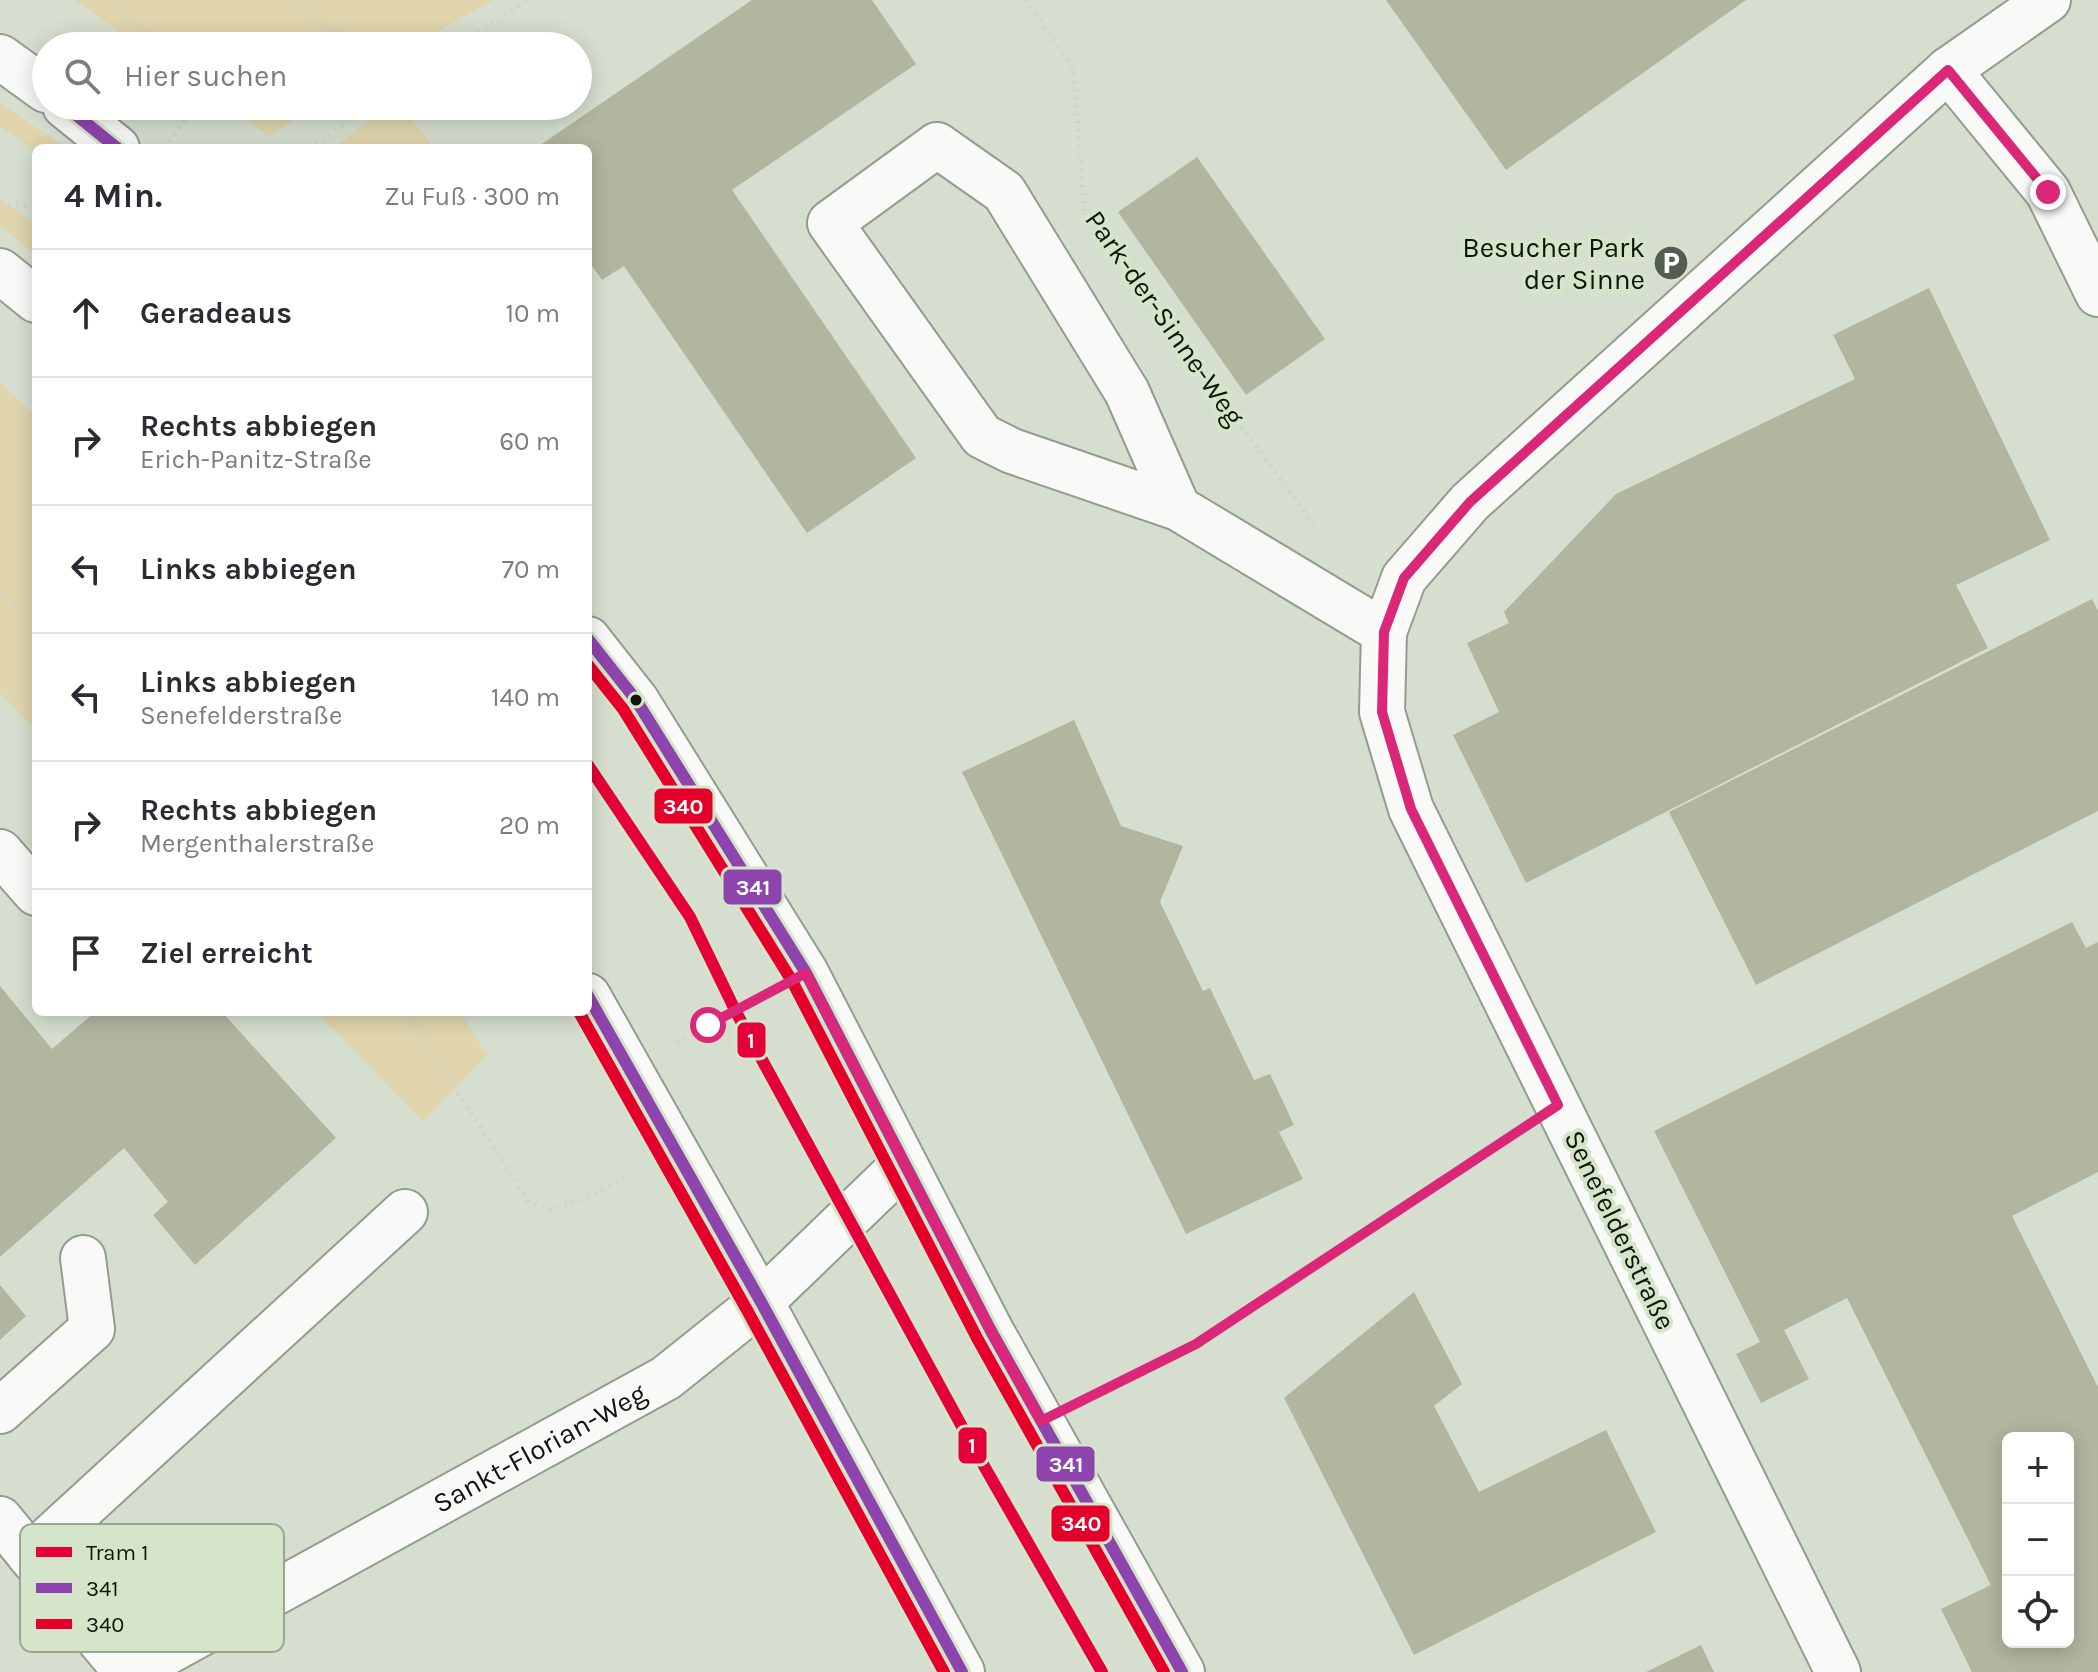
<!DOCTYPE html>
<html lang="de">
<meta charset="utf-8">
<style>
:root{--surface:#fff;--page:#f7f7f7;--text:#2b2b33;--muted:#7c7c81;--line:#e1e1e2}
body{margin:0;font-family:Karla,sans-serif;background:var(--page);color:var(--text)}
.controls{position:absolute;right:24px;bottom:24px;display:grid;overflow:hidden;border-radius:12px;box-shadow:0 4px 20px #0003}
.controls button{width:72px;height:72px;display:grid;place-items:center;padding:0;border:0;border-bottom:2px solid var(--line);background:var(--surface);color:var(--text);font:40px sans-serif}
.stop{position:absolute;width:24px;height:24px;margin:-18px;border:6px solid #db2777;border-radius:50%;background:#fff}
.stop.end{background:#db2777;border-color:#fff;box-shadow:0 2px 8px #0008}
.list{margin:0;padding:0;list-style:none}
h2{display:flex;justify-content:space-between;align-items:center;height:104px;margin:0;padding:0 32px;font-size:34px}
h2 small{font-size:26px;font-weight:400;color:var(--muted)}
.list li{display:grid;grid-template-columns:52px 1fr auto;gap:24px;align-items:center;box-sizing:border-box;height:128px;padding:0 32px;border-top:2px solid var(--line)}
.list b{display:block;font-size:30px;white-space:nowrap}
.list p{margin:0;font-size:26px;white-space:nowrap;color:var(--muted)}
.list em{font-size:26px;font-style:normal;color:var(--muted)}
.icon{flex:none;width:44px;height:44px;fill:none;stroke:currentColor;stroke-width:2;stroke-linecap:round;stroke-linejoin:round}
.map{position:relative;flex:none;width:2098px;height:1672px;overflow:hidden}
.search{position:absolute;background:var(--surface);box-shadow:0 4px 20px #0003;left:32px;top:32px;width:560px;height:88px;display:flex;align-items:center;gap:20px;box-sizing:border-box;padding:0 28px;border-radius:44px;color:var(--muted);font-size:30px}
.panel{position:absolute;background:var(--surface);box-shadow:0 4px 20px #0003;left:32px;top:144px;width:560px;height:872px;border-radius:12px}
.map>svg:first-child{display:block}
</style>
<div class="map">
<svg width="2098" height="1672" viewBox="0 0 2098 1672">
<rect width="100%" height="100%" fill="#d6dfcf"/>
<path fill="#e0d5ad" d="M74,0H493L412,46H140Z
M0,103L67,148H36V152L0,127Z
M226,106H316L268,136Z
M389,106H401L435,148H333Z
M0,198L36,225V255L0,226Z
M0,381L36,417V730L0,693Z
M316,1012H460L487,1055L423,1121Z"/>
<path fill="#b2b59f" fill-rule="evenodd" d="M752,0H872L916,64L732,190L916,458L807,533L624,266L602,280L588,260V148H536Z
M1386,0H1746L1506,170Z
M1197,157L1325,339L1246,395L1118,212Z
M1929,288L2050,540L1956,585L1988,648L1526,883L1453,735L1499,712L1467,643L1509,623L1504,612L1616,494L1855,379L1833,335Z
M2092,599L2098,611V811L1756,985L1669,812Z
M1074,720L1121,826L1183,846L1160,902L1203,991L1210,988L1254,1080L1270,1074L1294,1125L1279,1132L1303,1179L1186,1234L962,772Z
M2072,922L2086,948L2098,942V1172L2012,1216L2098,1387V1672H1972L1941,1609L1991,1585L1847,1298L1784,1330L1809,1379L1761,1403L1736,1354L1760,1342L1654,1131ZM2008,1438H2068V1642H2008Z
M0,986L52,1049L95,1012H222L336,1138L195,1265L153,1215L168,1202L124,1148L0,1257Z
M0,1285L26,1316L0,1340Z
M1414,1292L1462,1384L1434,1406L1479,1492L1606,1430L1656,1532L1414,1655L1284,1398Z
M1701,1645L1714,1672H1646Z"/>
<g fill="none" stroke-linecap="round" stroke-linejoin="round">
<defs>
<g id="minor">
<path d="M2048,0L1948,70L2048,192L2098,294"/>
<path d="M1178,508L1127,392L1004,192L937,145L830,223L982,436L1012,451L1178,508L1384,632"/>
<path d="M0,852L36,893"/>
<path d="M0,1411L92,1329L83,1258"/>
<path d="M0,1519L126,1672"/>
<path d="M30,1556L405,1212"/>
<path id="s1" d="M131,1672L666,1378L761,1302L904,1164"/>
<path d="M1838,1672L1411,809L1382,712L1384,632L1404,578L1470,502L1948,70"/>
</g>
<path id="major" d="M0,57L46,90
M65,106L117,148
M0,271L36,300
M588,639L636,700L806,973L991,1331L1182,1672
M588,996L761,1302L962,1672"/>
</defs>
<use href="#minor" stroke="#949b8f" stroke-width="48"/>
<use href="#major" stroke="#949b8f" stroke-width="48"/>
<path stroke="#d0d3ce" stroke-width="5" stroke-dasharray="2 6" stroke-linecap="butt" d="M109,0L158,46
M284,0L328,27L378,46
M1026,0L1073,68L1085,216
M458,46L527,0
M170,142L194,106
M308,148L322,141L368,106
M0,204L36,206
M1094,227L1314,524
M0,593L36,622
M406,1012L528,1201L551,1210L584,1199L628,1176
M677,1043L759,998
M1089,1397L1196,1344L1512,1136"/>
<use href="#minor" stroke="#f9faf8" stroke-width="44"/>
<use href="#major" stroke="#f9faf8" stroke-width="44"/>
<defs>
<path id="bus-1" d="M65,106L117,148
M588,639L636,700L806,973L991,1331L1182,1672
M588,996L761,1302L962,1672"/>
<path id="bus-2" d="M588,665L623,709L792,981L977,1338L1164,1672
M579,1012L747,1310L944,1672"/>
</defs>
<use href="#bus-1" stroke="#d5e5c9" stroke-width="18"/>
<use href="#bus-2" stroke="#d5e5c9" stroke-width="18"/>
<use href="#bus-1" stroke="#8e44ad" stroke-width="12"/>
<use href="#bus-2" stroke="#e4002b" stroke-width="12"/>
<defs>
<path id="tram-1" d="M588,765L690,917L736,1012L972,1445L1102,1672"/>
</defs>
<use href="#tram-1" stroke="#d5e5c9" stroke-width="18"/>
<use href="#tram-1" stroke="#e4003a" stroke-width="12"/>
</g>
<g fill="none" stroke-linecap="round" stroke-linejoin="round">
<path stroke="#db2777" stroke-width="10" d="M708,1025L806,973L991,1331L1041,1421L1196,1344L1558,1105L1411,809L1382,712L1384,632L1404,578L1470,502L1948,70L2048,192"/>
</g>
<defs>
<symbol id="parking-disc" viewBox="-11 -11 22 22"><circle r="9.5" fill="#555c50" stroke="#d5e5c9"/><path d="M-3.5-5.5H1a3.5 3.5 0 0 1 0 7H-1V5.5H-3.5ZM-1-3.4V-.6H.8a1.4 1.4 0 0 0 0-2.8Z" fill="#fff"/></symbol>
</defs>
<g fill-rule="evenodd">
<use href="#parking-disc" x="1651" y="243" width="40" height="40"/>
</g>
<circle fill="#10150c" stroke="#d5e5c9" stroke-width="3" cx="636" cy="700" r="7"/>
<g text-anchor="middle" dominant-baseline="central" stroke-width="8" stroke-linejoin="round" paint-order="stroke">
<g font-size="28" fill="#10150c" stroke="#d5e5c9" text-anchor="end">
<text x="1645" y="247">Besucher Park<tspan x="1645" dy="32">der Sinne</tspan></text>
</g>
<g font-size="28" fill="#10150c" stroke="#d5e5c9">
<text transform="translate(1165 318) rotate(55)">Park-der-Sinne-Weg</text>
<text transform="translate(1620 1230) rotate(64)">Senefelderstraße</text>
<text stroke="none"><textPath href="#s1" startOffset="466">Sankt-Florian-Weg</textPath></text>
</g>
</g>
<rect x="20" y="1524" width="264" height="128" rx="12" fill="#d5e5c9" stroke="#9aa790" stroke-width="2"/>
<rect x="36" y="1547" width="36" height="10" fill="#e4003a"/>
<rect x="36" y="1583" width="36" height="10" fill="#8e44ad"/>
<rect x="36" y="1619" width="36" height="10" fill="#e4002b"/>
<g font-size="22" fill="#10150c">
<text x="86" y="1560">Tram 1</text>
<text x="86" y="1596">341</text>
<text x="86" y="1632">340</text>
</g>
<g stroke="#d5e5c9" stroke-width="3">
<rect x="653" y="787" width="61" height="38" rx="8" fill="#e4002b"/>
<rect x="722" y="868" width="61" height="38" rx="8" fill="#8e44ad"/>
<rect x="736" y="1021" width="31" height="38" rx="8" fill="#e4003a"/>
<rect x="957" y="1426" width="31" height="39" rx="8" fill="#e4003a"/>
<rect x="1035" y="1445" width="61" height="38" rx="8" fill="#8e44ad"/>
<rect x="1050" y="1504" width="61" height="39" rx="8" fill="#e4002b"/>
</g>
<g font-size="22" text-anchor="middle" font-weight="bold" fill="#fff">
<text x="683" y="814">340</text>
<text x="753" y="895">341</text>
<text x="751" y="1048">1</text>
<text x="972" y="1453">1</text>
<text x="1066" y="1472">341</text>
<text x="1081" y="1531">340</text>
</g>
</svg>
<div class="controls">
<button>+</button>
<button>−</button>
<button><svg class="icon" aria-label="locate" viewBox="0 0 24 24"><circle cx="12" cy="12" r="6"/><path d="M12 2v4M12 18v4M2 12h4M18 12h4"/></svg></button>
</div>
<div class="stop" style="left:708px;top:1025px"></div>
<div class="stop end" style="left:2048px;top:192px"></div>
<div class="search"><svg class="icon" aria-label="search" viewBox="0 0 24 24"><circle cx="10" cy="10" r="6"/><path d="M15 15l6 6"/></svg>Hier suchen</div>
<section class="panel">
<h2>4 Min.<small>Zu Fuß · 300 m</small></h2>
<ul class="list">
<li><svg class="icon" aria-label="ahead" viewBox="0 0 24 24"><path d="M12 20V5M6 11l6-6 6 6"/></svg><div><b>Geradeaus</b></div><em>10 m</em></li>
<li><svg class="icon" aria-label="right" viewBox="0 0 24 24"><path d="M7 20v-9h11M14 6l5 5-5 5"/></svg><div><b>Rechts abbiegen</b><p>Erich-Panitz-Straße</p></div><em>60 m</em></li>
<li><svg class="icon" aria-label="left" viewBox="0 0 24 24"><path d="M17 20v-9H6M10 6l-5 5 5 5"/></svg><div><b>Links abbiegen</b></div><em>70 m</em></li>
<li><svg class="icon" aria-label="left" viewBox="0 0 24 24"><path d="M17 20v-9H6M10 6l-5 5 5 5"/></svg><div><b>Links abbiegen</b><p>Senefelderstraße</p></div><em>140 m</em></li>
<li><svg class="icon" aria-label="right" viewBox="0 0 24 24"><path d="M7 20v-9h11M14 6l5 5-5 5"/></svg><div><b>Rechts abbiegen</b><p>Mergenthalerstraße</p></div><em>20 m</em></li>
<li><svg class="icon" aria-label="arrive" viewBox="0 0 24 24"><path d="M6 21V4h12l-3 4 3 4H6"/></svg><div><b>Ziel erreicht</b></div></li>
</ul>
</section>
</div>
